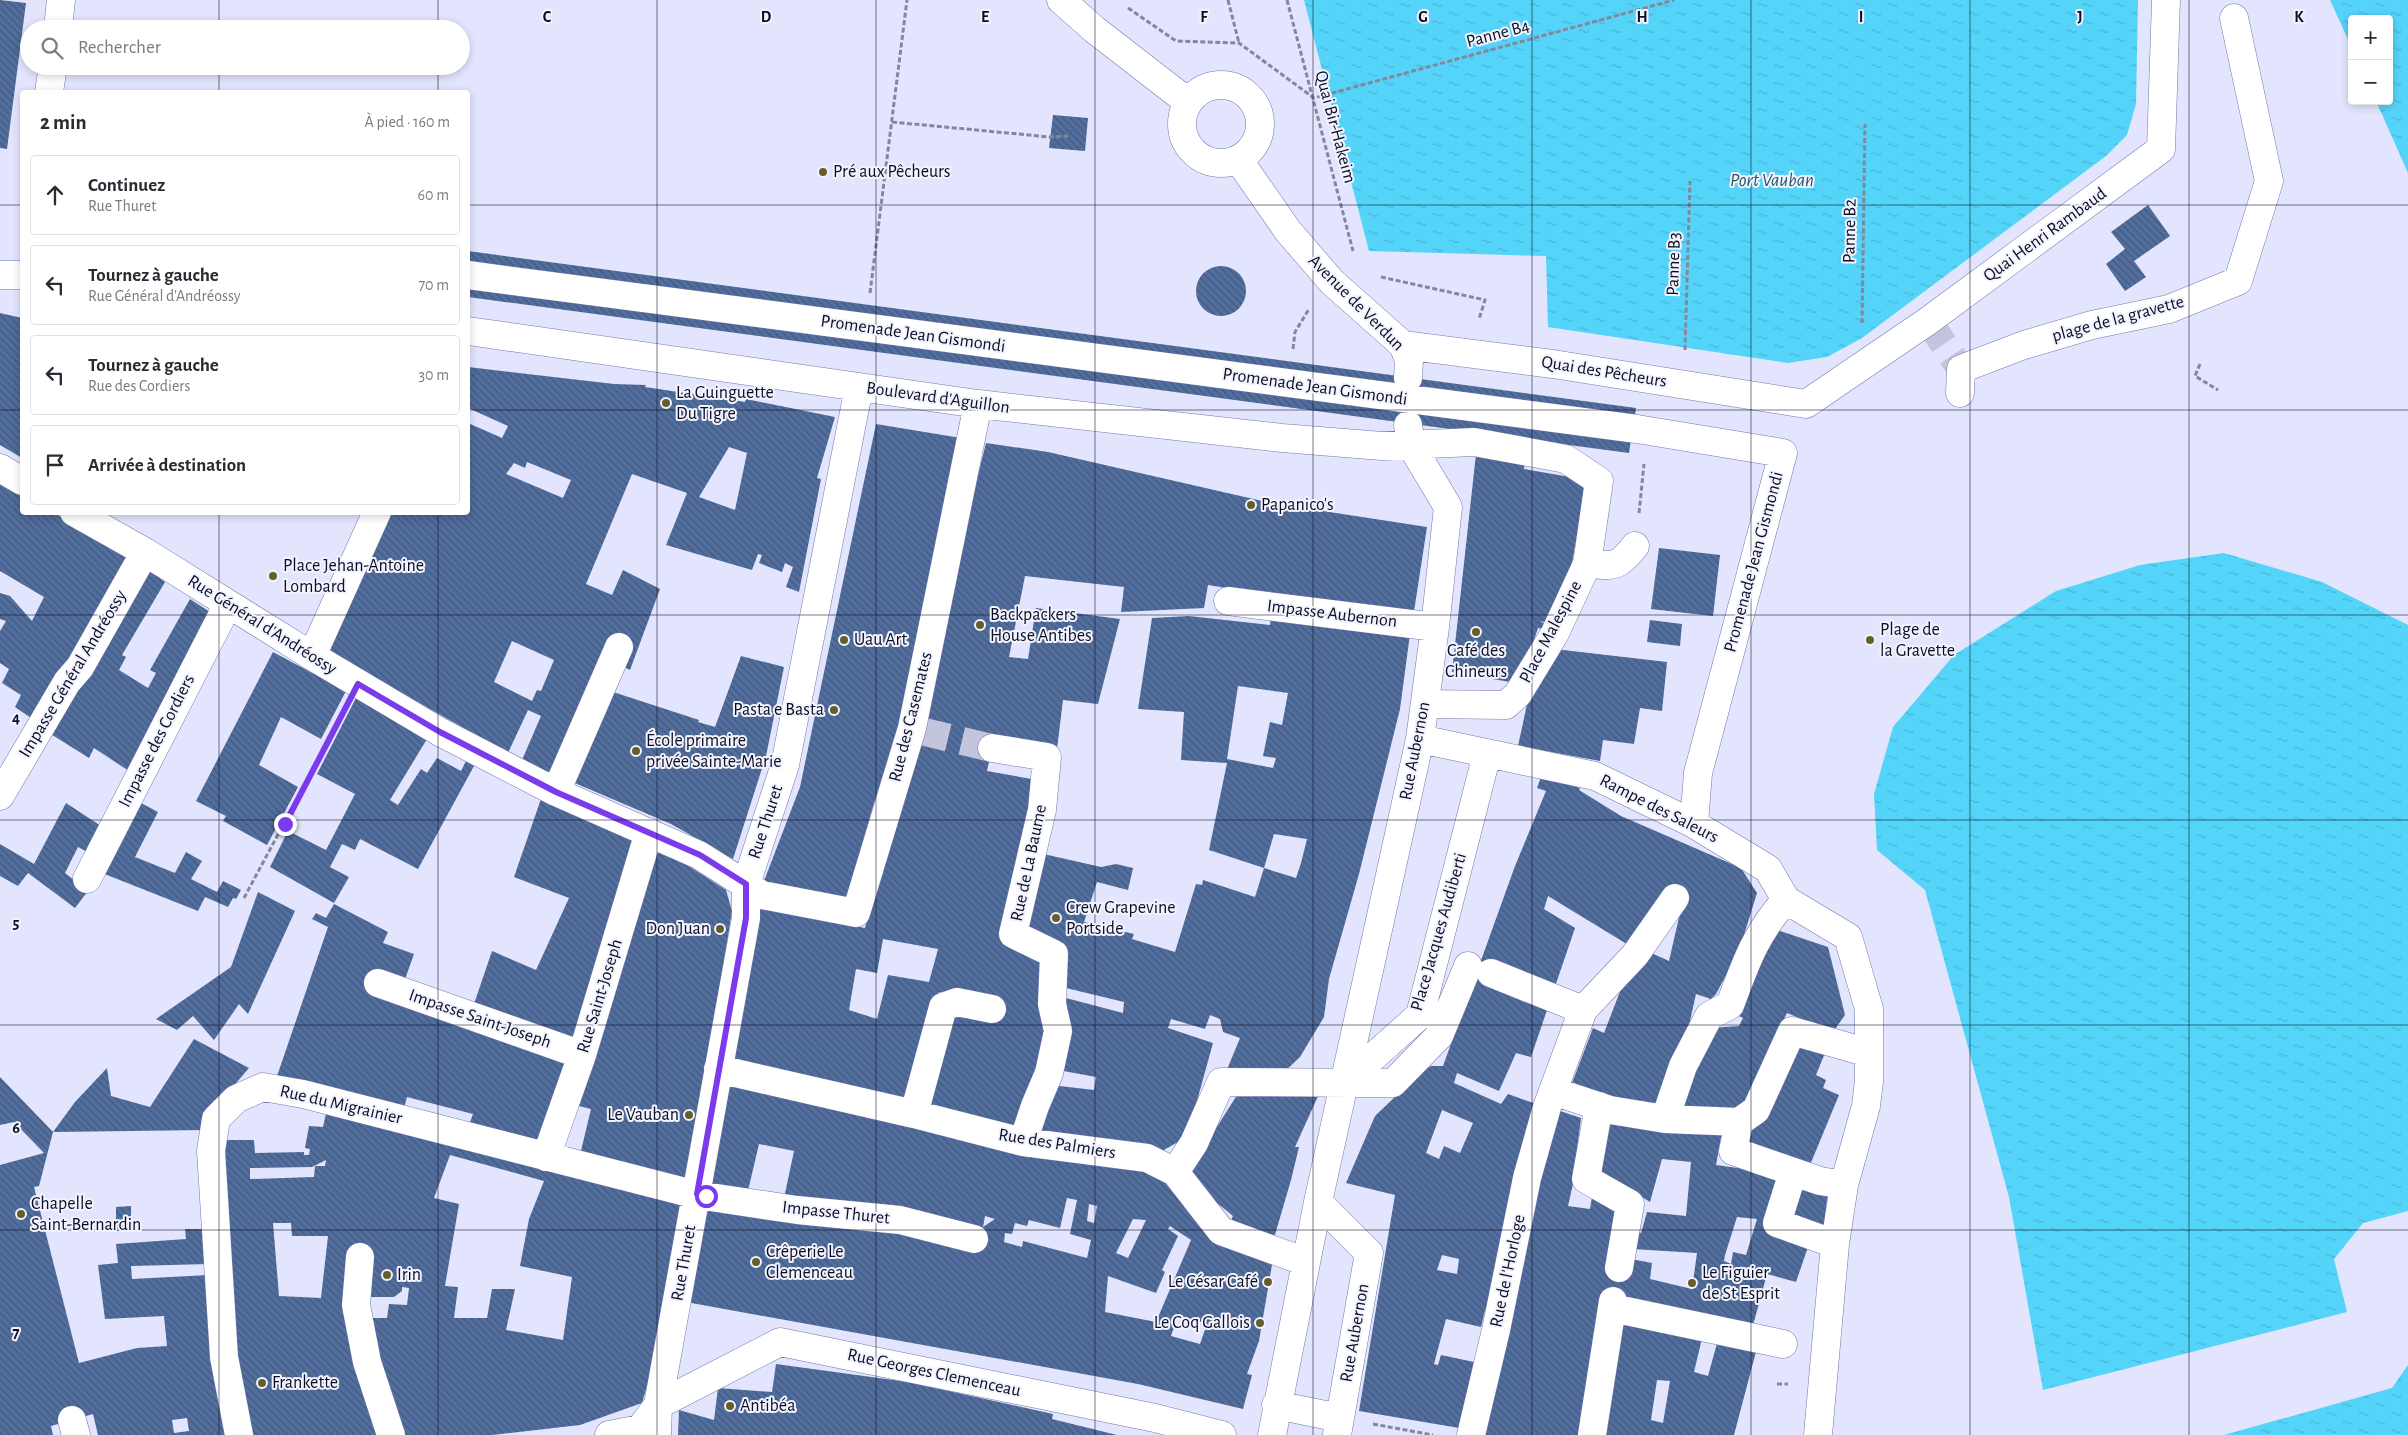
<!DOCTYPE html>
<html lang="fr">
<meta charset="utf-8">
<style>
:root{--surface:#fff;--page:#f2f2f3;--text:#2b2b33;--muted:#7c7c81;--line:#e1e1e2}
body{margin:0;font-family:"Alegreya Sans",sans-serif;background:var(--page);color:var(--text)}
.controls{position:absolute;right:15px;top:15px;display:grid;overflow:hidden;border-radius:5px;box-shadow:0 2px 8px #0003}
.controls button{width:45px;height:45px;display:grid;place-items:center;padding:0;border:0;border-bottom:1px solid var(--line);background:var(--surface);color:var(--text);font:25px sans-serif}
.stop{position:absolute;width:15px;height:15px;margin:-11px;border:4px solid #7c3aed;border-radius:50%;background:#fff}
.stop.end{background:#7c3aed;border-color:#fff;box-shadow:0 1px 5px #0008}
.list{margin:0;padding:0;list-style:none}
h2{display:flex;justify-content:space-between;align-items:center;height:65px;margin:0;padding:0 20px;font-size:21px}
h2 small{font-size:16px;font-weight:400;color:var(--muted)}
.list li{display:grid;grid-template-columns:32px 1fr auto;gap:15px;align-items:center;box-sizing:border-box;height:80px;margin:0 10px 10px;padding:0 10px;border:1px solid var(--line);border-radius:5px}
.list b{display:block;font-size:19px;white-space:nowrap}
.list p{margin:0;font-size:16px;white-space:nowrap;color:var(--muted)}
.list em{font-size:16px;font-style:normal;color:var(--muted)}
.icon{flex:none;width:28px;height:28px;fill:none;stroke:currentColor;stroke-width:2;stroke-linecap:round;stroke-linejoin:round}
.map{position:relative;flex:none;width:2408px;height:1435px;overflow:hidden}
.search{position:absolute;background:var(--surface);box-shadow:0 2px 8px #0003;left:20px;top:20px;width:450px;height:55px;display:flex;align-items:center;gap:12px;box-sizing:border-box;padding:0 18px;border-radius:28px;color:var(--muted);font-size:19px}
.panel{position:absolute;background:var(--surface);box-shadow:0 2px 8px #0003;left:20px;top:90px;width:450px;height:425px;border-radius:5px}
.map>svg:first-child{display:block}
</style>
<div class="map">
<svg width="2408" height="1435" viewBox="0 0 2408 1435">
<defs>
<pattern id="water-ripples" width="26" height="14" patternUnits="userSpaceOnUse" patternTransform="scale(1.25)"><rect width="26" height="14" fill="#54d4f9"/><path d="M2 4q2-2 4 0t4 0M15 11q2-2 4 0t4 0" fill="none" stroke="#48b5d5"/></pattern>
<pattern id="building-back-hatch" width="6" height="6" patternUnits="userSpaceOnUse" patternTransform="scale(1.25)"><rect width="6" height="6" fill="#526e9d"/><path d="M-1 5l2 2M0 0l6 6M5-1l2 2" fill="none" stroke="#425980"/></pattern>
</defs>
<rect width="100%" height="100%" fill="#e2e5fd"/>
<path fill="url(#water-ripples)" d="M1304,0H2138L2136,104L2127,135L2106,156L1862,338L1827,357L1788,363L1548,327L1546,256L1369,251Z
M2330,0H2408V173L2376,101H2389V19H2352V48Z
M2224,553L2322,582L2408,625V1211L2363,1223L2334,1259L2347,1312L2043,1390L2009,1197L1925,890L1877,850L1874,794L1893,727L1954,655L2056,591L2140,565Z
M2408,1365V1435H2224L2392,1388Z"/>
<path fill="url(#building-back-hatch)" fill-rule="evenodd" d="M0,0L26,3L7,149L0,148Z
M1053,115L1088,118L1085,151L1049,148Z
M2148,205L2170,236L2134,261L2146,277L2125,291L2106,264L2125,249L2111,232Z
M468,251L1636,408L1629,453L468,297Z
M1196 291a25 25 0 1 1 50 0a25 25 0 1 1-50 0Z
M0,313L22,318V458L0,445Z
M468,367L614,384L646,385L645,387L745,402L746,399L835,417L817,478L821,479L799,592L786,587L793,567L785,563L782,572L759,563L762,555L758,554L752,570L666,545L687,493L632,474L586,584L612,595L623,570L660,589L630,670L617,664L560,771L543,772L522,760L541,716L528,710L508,753L329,652L392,512H468V423L502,438L508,426L468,408ZM729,447L747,453L735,510L699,497ZM527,462L571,480L563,498L506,474L514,463L525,468ZM512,641L554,660L541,691L537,690L532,701L494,682Z
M876,424L961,438L904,708L871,813L847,900L764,881L800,787Z
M986,443L1048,452L1271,503L1427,527L1413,618L1208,585L1204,608L1121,612L1124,587L1025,576L1009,657L1028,659L1036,608L1120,619L1098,704L1063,700L1057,749L993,743L987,771L1037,780L1012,900L1042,956L1046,1013L1043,1053L1016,1132L924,1108L948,1017L949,995L939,992L909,1105L732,1059L760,909L865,928ZM883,939L938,949L929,982L888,975L877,1019L849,1010L856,969L877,973Z
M1476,454L1525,460L1524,469L1587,480L1572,563L1546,622L1540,621L1544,623L1543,629L1538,628L1525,667L1516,683L1452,672Z
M0,480L22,494V512H53L129,559L37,722L15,707L21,695L2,683L9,669L0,663V631L6,621L0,619V593L10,596L32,621L44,597L0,571Z
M1659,548L1720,555L1713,616L1651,609Z
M139,570L151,571L165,582L122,655L126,657L119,670L148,688L156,673L150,670L190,599L213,614L132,773L94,748L89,758L46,731Z
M1189,616L1270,625L1271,616L1410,634L1400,709L1359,874L1329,979L1324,1017L1300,1057L1281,1075L1226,1072L1240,1038L1223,1032L1220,1019L1210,1015L1205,1029L1171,1019L1168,1028L1213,1043L1187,1137L1162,1151L1033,1136L1051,1085L1094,1090L1096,1077L1058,1070L1066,998L1123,1013L1124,1002L1062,987L1023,929L1039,853L1101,867L1116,864L1133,868L1128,890L1097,882L1084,922L1134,934L1132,939L1175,952L1196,884L1202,885L1203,880L1255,897L1264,868L1296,878L1301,863L1307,839L1274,834L1264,868L1209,850L1227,763L1181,760L1184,712L1138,709L1152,618ZM1238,686L1288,693L1282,725L1270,722L1263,756L1276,758L1273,768L1227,759Z
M1650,620L1682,624L1680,646L1647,642Z
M1546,648L1667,662L1662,711L1640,708L1634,744L1603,740L1600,761L1518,746L1529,695Z
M273,652L346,691L321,739L281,717L259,765L298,787L267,845L223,821L226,816L196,801Z
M741,656L784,667L766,756L733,859L671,824L570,781L607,690L699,720L698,722L715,727Z
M356,698L427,739L390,800L398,805L421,769L427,773L437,758L461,771L466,761L474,766L418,869L360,839L355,850L342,844L330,867L349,877L334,903L270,867L288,831L326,850L340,823L355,794L317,774Z
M1541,777L1580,788L1579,790L1621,816L1741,868L1757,893L1739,951L1716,994L1711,999L1696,994L1688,1030L1653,1114L1617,1104L1572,1083L1593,1028L1604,1033L1628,971L1647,951L1669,961L1683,900L1635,949L1548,896L1544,909L1575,928L1531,1057L1516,1053L1499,1091L1457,1073L1454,1083L1501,1104L1508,1094L1536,1104L1489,1311L1485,1310L1481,1327L1446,1319L1434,1364L1438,1365L1441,1355L1474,1362L1465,1429L1359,1411L1395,1195L1346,1183L1375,1116L1420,1073L1431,1066H1443L1515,866L1546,791L1537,788ZM1442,1110L1473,1123L1460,1153L1444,1146L1439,1159L1426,1153ZM1442,1255L1459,1259L1457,1274L1437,1270Z
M542,796L637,837L610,915L593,995L576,1044L473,1007L492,951L536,970L569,898L514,877Z
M66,803L104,828L91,854L78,847L65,873L88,891L75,908L28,873L18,886L0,876V844L34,864Z
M141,803L158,812L135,857L175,873L186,852L202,861L191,879L217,892L223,881L241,890L236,899L233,898L228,907L205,897L198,911L97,871Z
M667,852L726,890L732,911L689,1183L579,1159L591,1109L571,1104L652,854Z
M258,892L295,911L248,1014L239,1004L214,1040L193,1016L177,1030L156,1019L231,967Z
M334,904L388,932L383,943L414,954L404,982L571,1056L542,1145L469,1125L473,1114L407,1097L404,1108L276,1079L328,927L312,919L316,913L326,918Z
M1777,930L1828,947L1845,1015L1833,1032L1787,1013L1756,1077L1759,1078L1749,1111L1676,1106L1710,1028L1739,1026L1743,1018L1735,1014Z
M194,1039L249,1068L207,1117L205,1130L53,1132L75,1102L107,1068L111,1096L150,1107Z
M1797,1041L1825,1053L1816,1075L1826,1080L1823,1088L1839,1095L1810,1165L1743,1144L1764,1109Z
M0,1077L53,1132L39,1186L34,1187L79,1363L137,1348L167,1346L164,1316L105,1319L98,1265L118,1263L116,1244L186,1239L185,1229H208L209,1264L131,1266L132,1279L209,1275L232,1435H98L93,1414L51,1426L53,1435H0V1165L44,1153L14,1122L0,1125ZM187,1418L189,1431L174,1433L172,1420Z
M728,1079L1153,1172L1273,1259L1259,1341L1247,1374L1252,1375L1243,1409L1138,1384L686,1302L704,1206L783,1203L794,1151L759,1144L747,1195L708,1187ZM1067,1198L1077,1200L1070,1234L1091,1240L1087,1258L1023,1241L1022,1247L1004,1242L1005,1233L1012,1234L1015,1223L1027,1226L1029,1220L1060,1228ZM1089,1204L1097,1206L1094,1223L1087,1221ZM985,1216L995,1219L983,1227ZM1133,1219L1146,1220L1128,1258L1116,1253ZM1170,1226L1191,1240L1156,1322L1105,1312L1108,1276L1156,1293L1165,1272L1162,1270L1178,1236L1168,1229ZM1178,1315L1207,1324L1200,1344L1171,1336Z
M1239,1092L1319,1094L1295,1147H1299L1291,1180L1272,1245L1228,1227L1233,1216L1188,1179L1201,1152Z
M327,1109L686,1202L663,1331L642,1403L580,1425L492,1435H398L364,1318H387L389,1304L407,1305L409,1288L402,1287V1291L394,1297H366L368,1246L356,1244L348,1300L383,1435H247L229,1340L222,1140H254L255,1153L304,1152V1155H309L310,1149L305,1148L309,1126L323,1127ZM450,1155L544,1181L529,1219L520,1266L572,1277L563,1340L506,1330L515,1289H492L487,1318H454L458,1287L445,1286L459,1204L434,1198ZM326,1160L325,1166H315L314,1177L250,1179V1168L312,1167ZM273,1223H291L292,1236H328L321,1298L279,1296Z
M1554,1109L1581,1118L1576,1157H1579L1568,1206L1590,1209L1592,1197L1620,1208L1631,1259L1652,1263L1650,1279L1692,1289L1697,1253L1633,1249L1638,1232L1641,1233L1647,1212L1686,1216L1691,1162L1662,1159L1650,1202L1598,1170L1605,1122L1722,1132L1716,1165L1752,1170L1786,1179L1773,1221L1809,1244L1796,1282L1767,1274L1752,1329L1623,1306L1583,1435H1484L1507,1342ZM1737,1217L1757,1219L1746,1255L1733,1252L1731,1264L1724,1261L1725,1255Z
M1797,1183L1828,1193L1823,1231L1782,1219Z
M131,1206V1231H116V1207Z
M1619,1318L1704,1330L1694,1372L1708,1376L1719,1336L1758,1344L1734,1435H1600ZM1657,1380L1670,1381L1663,1423L1651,1420Z
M776,1364L908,1382L1053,1414L1052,1419L1117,1435H678L679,1410L714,1420L718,1388L772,1392Z"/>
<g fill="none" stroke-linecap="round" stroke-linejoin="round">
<path stroke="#c2c5dc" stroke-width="28" stroke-dasharray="28 14" stroke-linecap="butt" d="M1928,321L1961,369
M921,731L992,748"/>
<defs>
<path id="minor" d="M1061,0L1095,30L1188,102
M58,29L61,0
M1182 124a39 39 0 1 1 78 0a39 39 0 1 1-78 0Z
M49,92L53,66
M1238,159L1288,231L1332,282L1403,345L1409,360L1408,378
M0,275H22
M468,275L1637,429L1783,453L1698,773L1694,824
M468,331L978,404L1282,438L1382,446L1474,442L1566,459L1599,481L1587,564L1555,633L1518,694L1506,705L1425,704
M1403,345L1553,364L1806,404L1928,321L2161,149L2166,0
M1960,393L1961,369L2024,345L2092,325L2169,309L2238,281L2269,181L2234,18
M0,468L22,481
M74,512L145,552L312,656L440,732L556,792L699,855L762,895L856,913L912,728L978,404
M1587,564C1614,566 1618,568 1635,546
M1228,601L1435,627
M312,656L377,512
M1420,739L1595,776L1694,824L1768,869L1786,900L1848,937L1869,1009V1081L1866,1106L1844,1185L1835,1244L1818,1435
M992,748L1047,757L1042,810L1013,934L1054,954L1052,1004L1058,1031L1049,1073L1035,1106L1023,1142
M556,792L619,647
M0,796L67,682L80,667L145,552
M87,879L228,604
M1786,900C1756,932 1745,965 1730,1005L1709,1016L1683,1066L1665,1119L1739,1122L1733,1151L1820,1181L1844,1185
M1491,973L1583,1010
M378,983L582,1055
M718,1069L914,1114L1023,1142L1147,1158L1175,1172L1221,1231L1306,1262
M1344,1083L1420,1015L1487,754
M1553,1091L1610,1110L1665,1119
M1599,1106L1586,1179L1630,1204L1619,1268
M914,1114L943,1007L957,1002L992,1009
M1739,1122L1756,1110L1792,1031L1869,1053
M546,1157L582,1055L649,832
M1175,1172L1194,1143L1221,1082L1393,1083L1439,1036L1468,966
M1793,1172L1777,1223L1835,1244
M360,1257L356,1305L367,1362L391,1435
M1612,1308L1783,1344
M1276,1405L1340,1418
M72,1420L76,1435
M239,1435L224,1357L211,1151L216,1119L236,1099L263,1087L303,1094L697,1195L797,1210L900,1220L974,1239
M609,1435L640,1429L658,1405L780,1342L1155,1418L1222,1435
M657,1435L658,1405L746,918V884L785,765L859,387
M1272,1435L1318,1202
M1337,1435L1369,1253L1318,1202L1420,739L1435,627L1448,507L1411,445L1408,425
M1471,1435L1496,1330L1527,1178L1547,1107L1583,1010L1635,955L1675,898
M1592,1435L1613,1301"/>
</defs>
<use href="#minor" stroke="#7377ac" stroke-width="29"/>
<path stroke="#85869d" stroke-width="3" stroke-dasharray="5 2.5" stroke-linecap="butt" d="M1228,0L1239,43
M1287,0L1353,251
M1128,8L1176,41L1239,43L1314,98L1674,0
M892,122L1050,137L1068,136
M1381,277L1485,300L1479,319
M870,293L907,0
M1862,323L1865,124
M1293,349L1295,332L1309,309
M1685,350L1690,181
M2200,364L2195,376L2218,390
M1639,513L1644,464
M244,898L343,713
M1777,1384H1788
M1373,1424L1433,1435"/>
<use href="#minor" stroke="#fff" stroke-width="28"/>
</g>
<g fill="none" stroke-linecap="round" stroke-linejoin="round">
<path stroke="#7c3aed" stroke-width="6" d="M285,824L358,684L440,732L556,792L700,855L746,884V918L697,1194L706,1196"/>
</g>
<path fill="none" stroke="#0d0d21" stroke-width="1" stroke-opacity="0.55" d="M219,0V29M438,0V29M657,0V1435M876,0V1435M1095,0V1435M1313,0V1435M1532,0V1435M1751,0V1435M1970,0V1435M2189,0V1435M219,66V92M438,66V92M0,205H22M468,205H2408M0,410H22M468,410H2408M219,512V1435M438,512V1435M0,615H2408M0,820H2408M0,1025H2408M0,1230H2408"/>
<g fill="#665e2a" stroke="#f1f3ff" stroke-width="2">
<circle cx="823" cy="172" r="5"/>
<circle cx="666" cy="403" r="5"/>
<circle cx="1251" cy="505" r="5"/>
<circle cx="273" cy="576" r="5"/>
<circle cx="980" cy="625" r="5"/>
<circle cx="1476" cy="632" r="5"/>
<circle cx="844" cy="640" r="5"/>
<circle cx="1870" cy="640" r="5"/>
<circle cx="834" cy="710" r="5"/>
<circle cx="636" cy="751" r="5"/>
<circle cx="1056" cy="918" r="5"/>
<circle cx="720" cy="929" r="5"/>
<circle cx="689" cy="1115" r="5"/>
<circle cx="21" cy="1214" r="5"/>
<circle cx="756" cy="1262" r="5"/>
<circle cx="387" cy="1275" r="5"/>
<circle cx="1268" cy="1282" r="5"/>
<circle cx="1692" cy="1283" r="5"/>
<circle cx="1260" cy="1323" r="5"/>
<circle cx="262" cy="1383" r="5"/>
<circle cx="730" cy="1406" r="5"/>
</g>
<g text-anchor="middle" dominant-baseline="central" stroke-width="4" stroke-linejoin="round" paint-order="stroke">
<g font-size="18" fill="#0d0d21" stroke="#f1f3ff">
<text transform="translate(1498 34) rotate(-15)">Panne B4</text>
<text transform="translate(1335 127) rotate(75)">Quai Bir-Hakeim</text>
<text transform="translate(1850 231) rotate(-89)">Panne B2</text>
<text transform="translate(2045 235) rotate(-36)">Quai Henri Rambaud</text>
<text transform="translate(1674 264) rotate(-88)">Panne B3</text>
<text transform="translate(1356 303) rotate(45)">Avenue de Verdun</text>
<text transform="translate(2118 319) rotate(-15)">plage de la gravette</text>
<text transform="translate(913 334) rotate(8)">Promenade Jean Gismondi</text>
<text transform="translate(1604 372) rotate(9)">Quai des Pêcheurs</text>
<text transform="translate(1315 387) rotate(8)">Promenade Jean Gismondi</text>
<text transform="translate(938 398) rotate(8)">Boulevard d'Aguillon</text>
<text transform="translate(1754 562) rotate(-75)">Promenade Jean Gismondi</text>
<text transform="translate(1332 614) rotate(7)">Impasse Aubernon</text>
<text transform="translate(262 625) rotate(32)">Rue Général d'Andréossy</text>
<text transform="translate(1551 632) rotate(-62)">Place Malespine</text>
<text transform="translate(73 674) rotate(-59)">Impasse Général Andréossy</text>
<text transform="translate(911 717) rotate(-76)">Rue des Casemates</text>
<text transform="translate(157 741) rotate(-63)">Impasse des Cordiers</text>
<text transform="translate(1415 751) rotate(-79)">Rue Aubernon</text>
<text transform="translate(1659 809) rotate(27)">Rampe des Saleurs</text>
<text transform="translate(766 822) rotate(-72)">Rue Thuret</text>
<text transform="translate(1029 863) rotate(-78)">Rue de La Baume</text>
<text transform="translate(1439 932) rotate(-74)">Place Jacques Audiberti</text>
<text transform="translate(600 996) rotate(-73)">Rue Saint-Joseph</text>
<text transform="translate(480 1019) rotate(19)">Impasse Saint-Joseph</text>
<text transform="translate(341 1105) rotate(13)">Rue du Migrainier</text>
<text transform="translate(1057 1144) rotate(9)">Rue des Palmiers</text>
<text transform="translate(836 1213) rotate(6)">Impasse Thuret</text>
<text transform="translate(684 1263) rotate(-80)">Rue Thuret</text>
<text transform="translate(1508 1271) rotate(-78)">Rue de l'Horloge</text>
<text transform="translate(1355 1333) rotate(-80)">Rue Aubernon</text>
<text transform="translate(934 1373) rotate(12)">Rue Georges Clemenceau</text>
</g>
<g font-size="18" fill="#0d0d21" stroke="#f1f3ff" text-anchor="start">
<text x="833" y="172">Pré aux Pêcheurs</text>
<text x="676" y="393">La Guinguette<tspan x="676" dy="21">Du Tigre</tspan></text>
<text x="1261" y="505">Papanico's</text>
<text x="283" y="566">Place Jehan-Antoine<tspan x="283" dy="21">Lombard</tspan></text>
<text x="990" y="615">Backpackers<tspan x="990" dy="21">House Antibes</tspan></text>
<text x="1880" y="630">Plage de<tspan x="1880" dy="21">la Gravette</tspan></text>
<text x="854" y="640">Uau Art</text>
<text x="1476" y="651" text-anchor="middle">Café des<tspan x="1476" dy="21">Chineurs</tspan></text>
<text x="824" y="710" text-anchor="end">Pasta e Basta</text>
<text x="646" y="741">École primaire<tspan x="646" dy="21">privée Sainte-Marie</tspan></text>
<text x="1066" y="908">Crew Grapevine<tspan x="1066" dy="21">Portside</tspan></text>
<text x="710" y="929" text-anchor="end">Don Juan</text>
<text x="679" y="1115" text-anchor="end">Le Vauban</text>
<text x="31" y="1204">Chapelle<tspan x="31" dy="21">Saint-Bernardin</tspan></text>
<text x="766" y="1252">Crêperie Le<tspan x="766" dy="21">Clemenceau</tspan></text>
<text x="1702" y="1273">Le Figuier<tspan x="1702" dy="21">de St Esprit</tspan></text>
<text x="397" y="1275">Irin</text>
<text x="1258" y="1282" text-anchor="end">Le César Café</text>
<text x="1250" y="1323" text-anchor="end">Le Coq Gallois</text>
<text x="272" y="1383">Frankette</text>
<text x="740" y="1406">Antibéa</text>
</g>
<g font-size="19" font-style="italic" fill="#225766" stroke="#f1f3ff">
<text x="1772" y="180">Port Vauban</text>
</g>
</g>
<g font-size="16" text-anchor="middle" font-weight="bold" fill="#0d0d21" stroke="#f1f3ff" stroke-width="4" stroke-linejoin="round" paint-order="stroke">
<text x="547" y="22">C</text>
<text x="766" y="22">D</text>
<text x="985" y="22">E</text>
<text x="1204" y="22">F</text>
<text x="1423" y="22">G</text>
<text x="1642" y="22">H</text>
<text x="1861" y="22">I</text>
<text x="2080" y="22">J</text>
<text x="2299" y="22">K</text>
<text x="16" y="723">4</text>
<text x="16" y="928">5</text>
<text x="16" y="1133">6</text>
<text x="16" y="1338">7</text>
</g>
</svg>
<div class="controls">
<button>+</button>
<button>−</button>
</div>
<div class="stop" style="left:706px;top:1196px"></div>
<div class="stop end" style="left:285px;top:824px"></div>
<div class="search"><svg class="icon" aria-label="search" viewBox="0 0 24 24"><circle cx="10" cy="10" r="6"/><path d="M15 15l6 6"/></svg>Rechercher</div>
<section class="panel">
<h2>2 min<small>À pied · 160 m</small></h2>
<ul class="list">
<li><svg class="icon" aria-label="ahead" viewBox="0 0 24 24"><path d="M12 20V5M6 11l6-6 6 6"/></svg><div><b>Continuez</b><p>Rue Thuret</p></div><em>60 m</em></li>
<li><svg class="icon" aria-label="left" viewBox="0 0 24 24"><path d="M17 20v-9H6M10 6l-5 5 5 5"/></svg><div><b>Tournez à gauche</b><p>Rue Général d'Andréossy</p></div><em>70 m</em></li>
<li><svg class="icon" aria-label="left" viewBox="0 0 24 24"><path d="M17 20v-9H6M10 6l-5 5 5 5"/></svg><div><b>Tournez à gauche</b><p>Rue des Cordiers</p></div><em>30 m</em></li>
<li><svg class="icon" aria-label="arrive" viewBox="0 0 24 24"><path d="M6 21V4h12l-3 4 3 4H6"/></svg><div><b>Arrivée à destination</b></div></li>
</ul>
</section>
</div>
